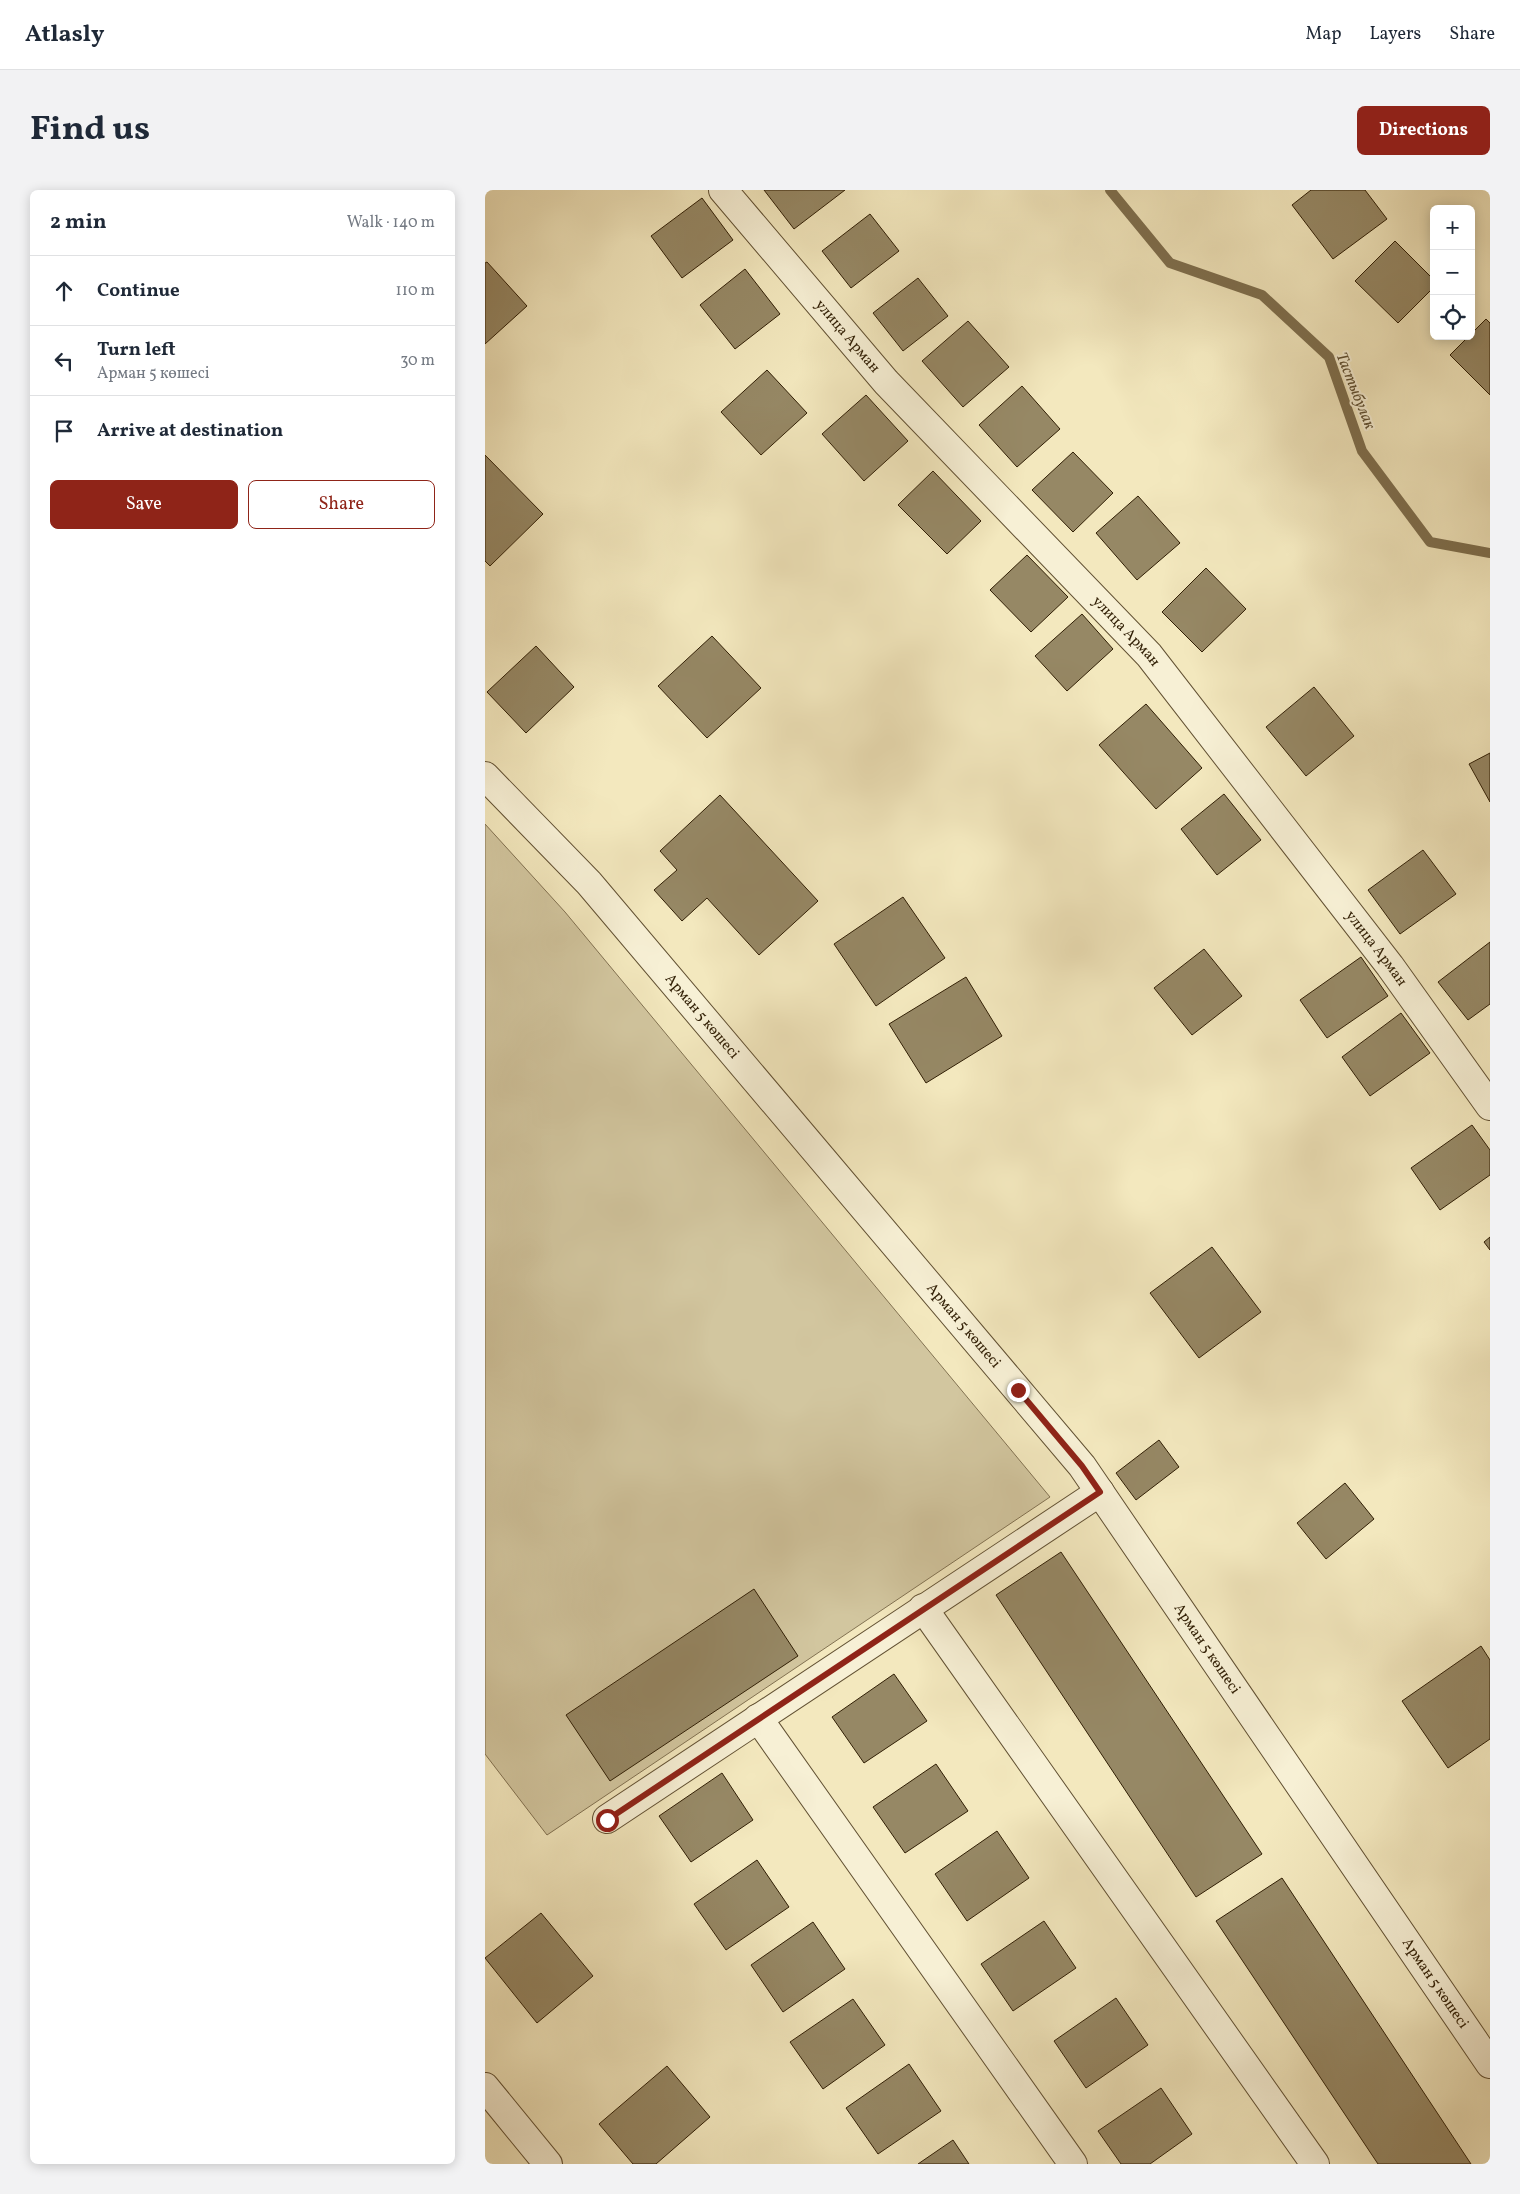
<!DOCTYPE html>
<meta charset="utf-8">
<style>
:root{--surface:#fff;--page:#f2f2f3;--text:#1f2937;--muted:#747a83;--line:#e0e1e3;--accent:#8f2418}
body{margin:0;font-family:Vollkorn,serif;background:var(--page);color:var(--text)}
.controls{position:absolute;right:15px;top:15px;display:grid;overflow:hidden;border-radius:8px;box-shadow:0 2px 12px #0003}
.controls button{width:45px;height:45px;display:grid;place-items:center;padding:0;border:0;border-bottom:1px solid var(--line);background:var(--surface);color:var(--text);font:25px sans-serif}
.stop{position:absolute;width:15px;height:15px;margin:-11px;border:4px solid #8f2418;border-radius:50%;background:#fff}
.stop.end{background:#8f2418;border-color:#fff;box-shadow:0 1px 5px #0008}
.list{margin:0;padding:0;list-style:none}
h2{display:flex;justify-content:space-between;align-items:center;height:65px;margin:0;padding:0 20px;font-size:21px}
h2 small{font-size:16px;font-weight:400;color:var(--muted)}
.list li{display:grid;grid-template-columns:32px 1fr auto;gap:15px;align-items:center;box-sizing:border-box;height:70px;padding:0 20px;border-top:1px solid var(--line)}
.list b{display:block;font-size:19px;white-space:nowrap}
.list p{margin:0;font-size:16px;white-space:nowrap;color:var(--muted)}
.list em{font-size:16px;font-style:normal;color:var(--muted)}
.actions{display:flex;gap:10px;padding:15px 20px}
.actions a{flex:1;padding:11px 0;border:1px solid var(--accent);border-radius:8px;text-align:center;font-size:18px;color:var(--accent)}
.actions .main{background:var(--accent);color:#fff}
.icon{flex:none;width:28px;height:28px;fill:none;stroke:currentColor;stroke-width:2;stroke-linecap:round;stroke-linejoin:round}
.map{position:relative;flex:none;width:1005px;height:1974px;overflow:hidden;border-radius:8px}
header{display:flex;align-items:center;gap:30px;box-sizing:border-box;height:70px;padding:0 25px;background:var(--surface);border-bottom:1px solid var(--line)}
header strong{font-size:24px}
nav{display:flex;gap:28px;margin-inline-start:auto;font-size:18px}
.intro{display:flex;align-items:center;justify-content:space-between;box-sizing:border-box;height:120px;padding:0 30px}
h1{margin:0;font-size:35px}
.button{padding:12px 22px;border-radius:8px;background:var(--accent);color:#fff;font-size:18px;font-weight:700}
main{display:flex;gap:30px;padding:0 30px}
aside{flex:1;background:var(--surface);border-radius:8px;box-shadow:0 2px 12px #0003}
.map>svg:first-child{display:block}
</style>
<header>
<strong>Atlasly</strong>
<nav><a>Map</a><a>Layers</a><a>Share</a></nav>
</header>
<div class="intro"><h1>Find us</h1><a class="button">Directions</a></div>
<main>
<aside>
<h2>2 min<small>Walk · 140 m</small></h2>
<ul class="list">
<li><svg class="icon" aria-label="ahead" viewBox="0 0 24 24"><path d="M12 20V5M6 11l6-6 6 6"/></svg><div><b>Continue</b></div><em>110 m</em></li>
<li><svg class="icon" aria-label="left" viewBox="0 0 24 24"><path d="M17 20v-9H6M10 6l-5 5 5 5"/></svg><div><b>Turn left</b><p>Арман 5 көшесі</p></div><em>30 m</em></li>
<li><svg class="icon" aria-label="arrive" viewBox="0 0 24 24"><path d="M6 21V4h12l-3 4 3 4H6"/></svg><div><b>Arrive at destination</b></div></li>
</ul>
<div class="actions"><a class="main">Save</a><a>Share</a></div>
</aside>
<div class="map">
<svg width="1005" height="1974" viewBox="0 0 1005 1974">
<rect width="100%" height="100%" fill="#f3e8be"/>
<filter id="stains"><feTurbulence type="fractalNoise" baseFrequency=".004" numOctaves="4"/><feColorMatrix values="0 0 0 0 .2 0 0 0 0 .09 0 0 0 0 .02 0 0 0 .5 -.17"/></filter>
<radialGradient id="worn" r=".72"><stop offset=".6" stop-color="#630" stop-opacity="0"/><stop offset="1" stop-color="#630" stop-opacity=".3"/></radialGradient>
<path fill="#d2c69f" stroke="#827252" d="M0,634L80,722L565,1307L62,1645L0,1564Z"/>
<g fill="none" stroke-linecap="round" stroke-linejoin="round">
<path stroke="#7e6f4e" stroke-width="10" d="M625,0L685,73L777,105L844,167L877,261L945,352L1005,363"/>
</g>
<path fill="#968865" stroke="#311f05" d="M279,0H360L309,39Z
M826,0H880L902,29L848,69L807,15Z
M217,8L248,50L197,88L166,46Z
M385,24L414,61L366,98L337,61Z
M910,51L949,90V97L913,133L870,91Z
M2,72L42,116L0,154V73Z
M260,79L295,124L250,159L215,115Z
M433,88L463,126L418,161L388,123Z
M1001,129L1005,133V205L965,165Z
M483,131L524,177L478,217L437,171Z
M282,180L322,223L276,265L236,222Z
M537,196L575,239L532,277L494,235Z
M381,205L423,251L379,291L337,244Z
M588,262L628,303L588,342L547,300Z
M0,265L58,324L5,376L0,371Z
M448,281L496,331L462,364L413,315Z
M653,306L695,353L652,390L611,343Z
M542,365L583,407L546,442L505,400Z
M721,378L761,419L717,462L677,422Z
M597,424L628,459L582,501L550,466Z
M227,446L276,498L222,548L173,496Z
M51,456L89,497L41,543L2,502Z
M829,497L869,546L821,586L781,537Z
M661,514L717,578L671,619L614,555Z
M1005,563V612L984,574Z
M739,604L776,650L732,685L696,639Z
M235,605L333,711L274,765L222,708L197,731L169,700L192,680L175,661Z
M938,660L971,704L915,744L883,700Z
M418,707L460,768L391,816L349,754Z
M1005,752V814L983,830L953,792Z
M719,759L757,806L707,845L669,798Z
M876,767L903,806L842,848L815,810Z
M481,787L517,846L441,893L404,834Z
M916,823L945,863L885,906L857,867Z
M987,935L1005,960V985L955,1020L926,978Z
M1005,1047V1060L999,1052Z
M727,1057L776,1122L714,1168L665,1103Z
M674,1250L694,1277L651,1310L631,1283Z
M860,1293L889,1329L841,1369L812,1333Z
M576,1362L777,1664L711,1707L511,1405Z
M269,1399L313,1466L125,1591L81,1525Z
M996,1456L1005,1470V1549L963,1578L917,1511Z
M409,1484L442,1531L379,1573L347,1527Z
M451,1574L483,1621L420,1663L388,1617Z
M237,1583L268,1630L206,1672L174,1626Z
M512,1641L544,1688L482,1731L450,1684Z
M272,1670L304,1717L241,1760L209,1714Z
M797,1688L986,1974H893L731,1731Z
M56,1723L108,1786L52,1833L0,1768Z
M559,1731L591,1778L528,1821L496,1774Z
M328,1732L360,1779L298,1822L266,1775Z
M631,1808L663,1855L601,1898L569,1851Z
M368,1809L400,1855L338,1899L305,1852Z
M424,1874L456,1921L393,1964L361,1918Z
M182,1876L225,1927L171,1974H148L114,1934Z
M676,1898L707,1944L665,1974H636L613,1941Z
M468,1950L484,1974H433Z"/>
<g fill="none" stroke-linecap="round" stroke-linejoin="round">
<defs>
<g id="street">
<path id="s1" d="M238,0L401,192L664,465L905,776L1005,916"/>
<path id="s2" d="M0,586L104,693L597,1276L1005,1874"/>
<path d="M438,1418L830,1974"/>
<path d="M273,1528L588,1974"/>
<path d="M122,1629L615,1302"/>
<path d="M0,1897L63,1974"/>
</g>
</defs>
<use href="#street" stroke="#625133" stroke-width="30"/>
<use href="#street" stroke="#f7f0d5" stroke-width="28"/>
</g>
<g fill="none" stroke-linecap="round" stroke-linejoin="round">
<path stroke="#8f2418" stroke-width="6" d="M122,1630L615,1302L597,1276L533,1200"/>
</g>
<g text-anchor="middle" dominant-baseline="central" stroke-width="4" stroke-linejoin="round" paint-order="stroke">
<g font-size="15" fill="#311f05" stroke="#f7f0d5">
<text stroke="none"><textPath href="#s1" startOffset="192">улица Арман</textPath></text>
<text stroke="none"><textPath href="#s1" startOffset="598">улица Арман</textPath></text>
<text stroke="none"><textPath href="#s1" startOffset="1002">улица Арман</textPath></text>
<text stroke="none"><textPath href="#s2" startOffset="324">Арман 5 көшесі</textPath></text>
<text stroke="none"><textPath href="#s2" startOffset="729">Арман 5 көшесі</textPath></text>
<text stroke="none"><textPath href="#s2" startOffset="1134">Арман 5 көшесі</textPath></text>
<text stroke="none"><textPath href="#s2" startOffset="1539">Арман 5 көшесі</textPath></text>
</g>
<g font-size="16" font-style="italic" fill="#5e4e30" stroke="#f7f0d5">
<text transform="translate(870 201) rotate(68)">Тастыбулак</text>
</g>
</g>
<rect width="100%" height="100%" filter="url(#stains)"/>
<rect width="100%" height="100%" fill="url(#worn)"/>
</svg>
<div class="controls">
<button>+</button>
<button>−</button>
<button><svg class="icon" aria-label="locate" viewBox="0 0 24 24"><circle cx="12" cy="12" r="6"/><path d="M12 2v4M12 18v4M2 12h4M18 12h4"/></svg></button>
</div>
<div class="stop" style="left:122px;top:1630px"></div>
<div class="stop end" style="left:533px;top:1200px"></div>
</div>
</main>
